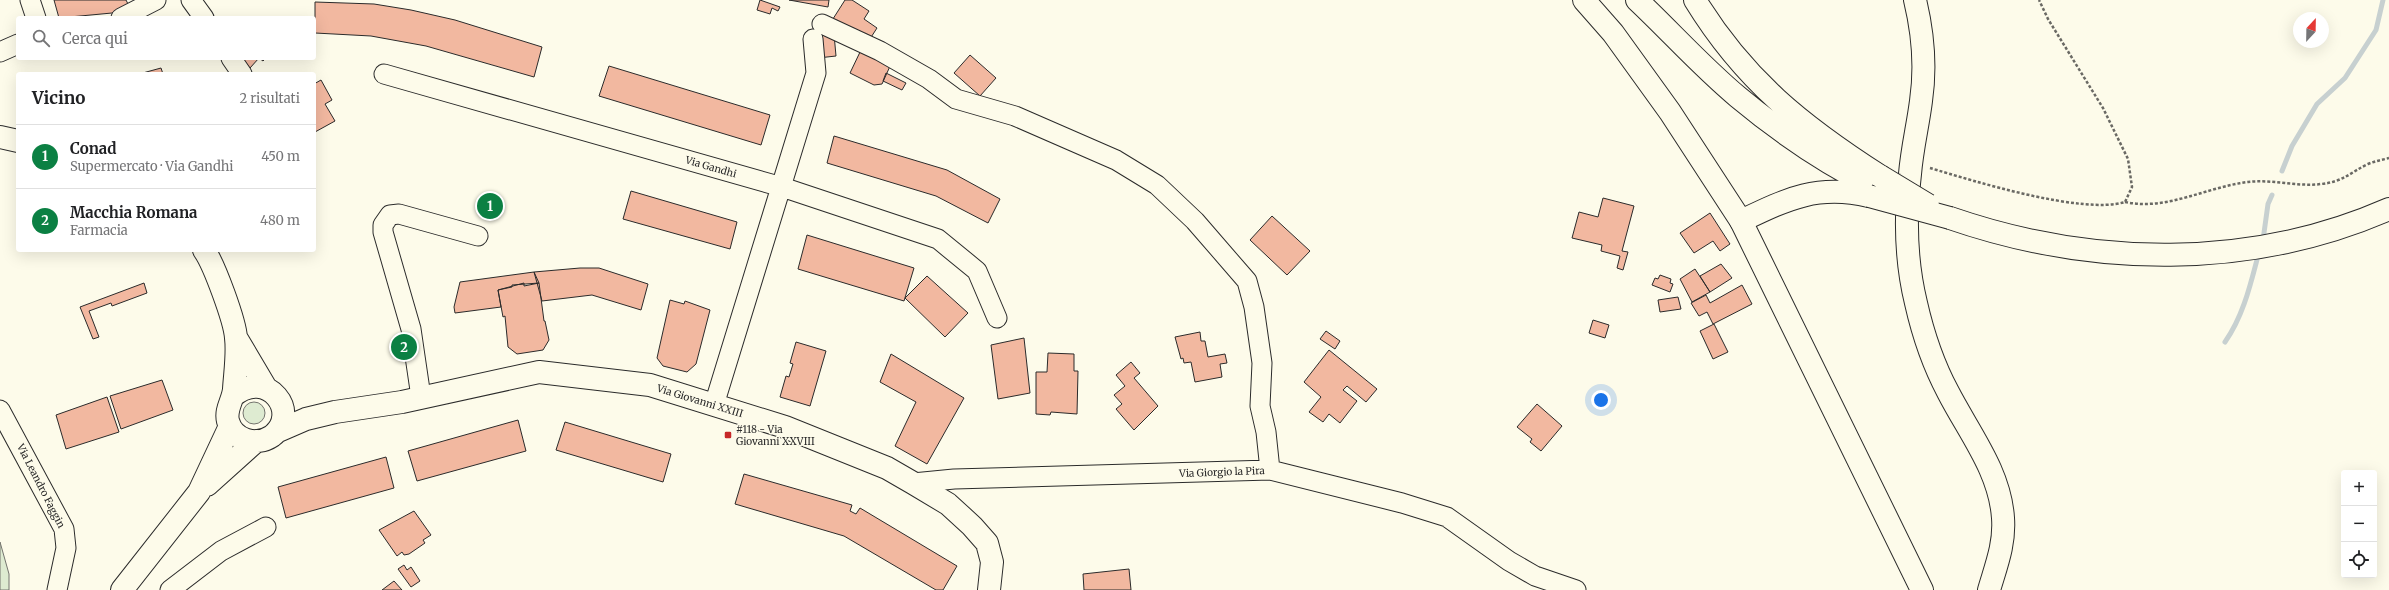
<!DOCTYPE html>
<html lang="it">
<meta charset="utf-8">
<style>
:root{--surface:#fff;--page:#f2f2f2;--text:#202124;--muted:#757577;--line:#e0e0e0;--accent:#0b8043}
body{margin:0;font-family:Merriweather,serif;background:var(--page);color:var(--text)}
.controls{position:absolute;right:12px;bottom:12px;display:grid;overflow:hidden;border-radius:4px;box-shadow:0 4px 16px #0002}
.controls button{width:36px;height:36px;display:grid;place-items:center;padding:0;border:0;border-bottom:1px solid var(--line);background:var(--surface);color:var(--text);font:20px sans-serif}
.compass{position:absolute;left:2293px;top:12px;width:36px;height:36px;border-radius:50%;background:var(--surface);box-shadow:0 4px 16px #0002;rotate:22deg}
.you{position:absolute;left:1601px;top:400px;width:14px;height:14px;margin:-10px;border:3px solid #fff;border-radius:50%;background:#1a73e8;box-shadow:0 0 0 6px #1a73e833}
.badge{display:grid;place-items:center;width:26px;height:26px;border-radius:50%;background:var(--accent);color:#fff;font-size:13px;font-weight:700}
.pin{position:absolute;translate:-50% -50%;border:2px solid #fff;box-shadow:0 1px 4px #0006}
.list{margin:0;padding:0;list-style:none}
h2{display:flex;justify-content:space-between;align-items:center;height:52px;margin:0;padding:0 16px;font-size:17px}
h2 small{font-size:13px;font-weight:400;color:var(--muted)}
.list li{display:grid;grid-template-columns:26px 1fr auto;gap:12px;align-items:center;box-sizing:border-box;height:64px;padding:0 16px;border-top:1px solid var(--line)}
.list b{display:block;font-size:15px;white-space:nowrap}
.list p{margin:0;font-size:13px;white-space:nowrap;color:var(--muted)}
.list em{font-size:13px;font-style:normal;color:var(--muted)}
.icon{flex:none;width:22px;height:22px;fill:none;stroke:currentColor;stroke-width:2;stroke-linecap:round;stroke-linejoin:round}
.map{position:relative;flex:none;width:2389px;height:590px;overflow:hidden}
.search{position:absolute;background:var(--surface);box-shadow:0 4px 16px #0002;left:16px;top:16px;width:300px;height:44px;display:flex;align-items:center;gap:10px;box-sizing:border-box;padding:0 14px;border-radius:4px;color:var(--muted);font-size:15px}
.panel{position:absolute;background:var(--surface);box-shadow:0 4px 16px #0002;left:16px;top:72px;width:300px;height:180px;border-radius:4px}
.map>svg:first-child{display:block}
</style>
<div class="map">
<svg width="2389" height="590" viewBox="0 0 2389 590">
<rect width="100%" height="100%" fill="#fdfbea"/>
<path fill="#deebd1" stroke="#74746e" d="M243 413a11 11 0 1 1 22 0a11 11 0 1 1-22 0Z
M0,542L9,574V590H0Z"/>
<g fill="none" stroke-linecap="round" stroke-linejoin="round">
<path stroke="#c7d0d0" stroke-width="5" d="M2282,171L2292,146L2317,104L2345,78L2376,30L2383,0
M2263,240L2268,204L2272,195
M2225,342C2244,315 2251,282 2259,252"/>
</g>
<path fill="#f2b8a0" stroke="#2b2b2b" d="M54,0H126L128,4L112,13L59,18Z
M760,0L780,7L778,11L772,8L770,14L757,10Z
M789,0H829L828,7Z
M845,0H852L869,11L864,19L877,28L866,45L831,22Z
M315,2L374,4L411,10L455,20L542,47L534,77L426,46L371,36L315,33Z
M834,34L836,56L818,58L816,35Z
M861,50L891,64L882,84L874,85L850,73Z
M970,55L996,78L980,96L954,73Z
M239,58H266L263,61L259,58L250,68Z
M609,66L770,115L761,145L599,96Z
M161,68L163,74H139Z
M886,73L906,83L902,90L883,81Z
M321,80L332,100L325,104L335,121L315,132L314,84Z
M834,136L947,170L1000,199L988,223L936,196L827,163Z
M631,191L737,222L730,249L623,219Z
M1603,198L1634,206L1622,251L1628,252L1623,270L1617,268L1620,256L1601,251L1602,245L1572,238L1579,212L1598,217Z
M1710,213L1730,244L1720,251L1713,241L1694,253L1680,233Z
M1272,216L1310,251L1287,275L1250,240Z
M807,235L914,268L904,301L798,269Z
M1721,264L1732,278L1710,292L1700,276Z
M580,268H599L648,284L641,310L592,295L542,301L534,272Z
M1695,269L1710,292L1692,302L1680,279Z
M534,272L539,283L512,285V287L498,290L501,307L455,313L454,307L460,282Z
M1660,275L1671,279L1670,283L1673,284L1670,292L1652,285L1655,278L1658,279Z
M927,276L968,313L945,337L905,298Z
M144,283L147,293L112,306L111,303L89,311L99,337L93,339L80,307Z
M524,283V286L539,283L544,321H545L549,340L543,350L517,354L508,347L505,316L503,317L498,290Z
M1742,285L1752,304L1713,324L1707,312L1699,316L1691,303L1706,295L1710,303Z
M1678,297L1681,309L1660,312L1658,300Z
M670,300L684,304L685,301L710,310L696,364L687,372L663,366L657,358Z
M1593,320L1609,325L1605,338L1589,333Z
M1714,324L1728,352L1713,359L1700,331Z
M1326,331L1340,341L1335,349L1320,339Z
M1200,332L1201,341H1205L1208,357L1225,354L1227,363L1220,364L1222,377L1195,382L1191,362L1184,363L1183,358L1181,359L1175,337Z
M1024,338L1030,393L998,399L991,345Z
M796,342L826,351L810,406L780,397L786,376L789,377L793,364L790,363Z
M1329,350L1377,389L1366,402L1347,386L1343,390L1357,401L1340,423L1329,414L1323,422L1309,412L1321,397L1304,382Z
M1048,353L1074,354V371H1078L1077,414L1051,412L1050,415L1036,414V372H1047Z
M891,354L964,398L927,464L895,446L916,402L880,382Z
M1131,362L1140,373L1134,378L1158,406L1134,430L1116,409L1122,404L1114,395L1125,386L1116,375Z
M162,380L173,410L121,429L110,396Z
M107,397L119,432L66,449L56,415Z
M1537,404L1562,426L1541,451L1530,442L1532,439L1517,427Z
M518,420L526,451L417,481L408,451Z
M565,422L671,454L663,482L556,450Z
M386,457L394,488L286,518L278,487Z
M744,474L852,505L850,511L856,514L860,508L957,566L943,590H936L844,536L735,504Z
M414,511L431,535L423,540L425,543L409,554L404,555L402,552L397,556L379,530Z
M404,565L407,570L411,567L420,581L411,587L398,569Z
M1129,569L1131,590H1084L1083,574Z
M394,581L402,590H382Z"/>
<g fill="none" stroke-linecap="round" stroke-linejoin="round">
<defs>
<path id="minor" d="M30,0L36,18
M191,0L204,18
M121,18L156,0
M822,24L880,51L929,79L956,99L1015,116L1116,160L1157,185L1195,221L1247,281L1254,307L1262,363L1260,406L1266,432L1270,470
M0,52L18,44
M231,58L242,74
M384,74L782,187L938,239L977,271L997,318
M421,397L411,329L383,232V225L390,215L399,214L478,236
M714,405L816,73L813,39
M0,410L64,529L66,548L57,590
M913,483L954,479L1270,470L1402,503L1447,517L1509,561L1535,576L1576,590
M170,590L221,551L266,527"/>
<path id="major" d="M1584,0L1613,33L1670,112L1741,221L1922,590
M1915,0C1923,33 1926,67 1921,101C1918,125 1912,149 1910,174C1905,216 1906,262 1916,303C1923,334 1933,364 1948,392C1969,433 2000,471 2003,518C2005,544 1996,566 1989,590
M0,137L18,141
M204,250C214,264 235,321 236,338C238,354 235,373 234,389C233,401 225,409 228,421C233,440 256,447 272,436C302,413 267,367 233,396
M237,339L266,388
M276,432L306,419L335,412L402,402L539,372L650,385L785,427L887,468L913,483L948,504L972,526L987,543L992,562L989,590
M207,485L256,441
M122,590L199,492L230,426"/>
<path id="highway" d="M1637,0C1671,32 1702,67 1738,97C1780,132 1825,163 1874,187
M1695,0C1744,80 1802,126 1880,176
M1950,218C2092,267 2250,270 2389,209
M1741,221C1787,199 1817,184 1869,196"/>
</defs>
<use href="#minor" stroke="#2b2b2b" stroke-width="21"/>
<use href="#major" stroke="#2b2b2b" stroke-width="24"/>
<use href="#highway" stroke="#2b2b2b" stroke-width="24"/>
<path stroke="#6a6964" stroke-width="2.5" stroke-dasharray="3 2" stroke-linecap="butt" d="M1930,168C1974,181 2082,215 2125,202L2132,187L2128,159L2103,108L2048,19L2039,0
M2125,202C2167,211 2206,187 2248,182C2272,179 2297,187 2321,184C2343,182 2351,172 2368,164C2375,161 2382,160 2389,158"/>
<use href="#minor" stroke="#fdfbea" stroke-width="19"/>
<use href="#major" stroke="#fdfbea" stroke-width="22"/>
<use href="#highway" stroke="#fdfbea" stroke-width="22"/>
<defs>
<path id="highway-bridge" d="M1880,176L1928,205
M1869,196L1950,218"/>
</defs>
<use href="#highway-bridge" stroke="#2b2b2b" stroke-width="24" stroke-linecap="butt"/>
<use href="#highway-bridge" stroke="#fdfbea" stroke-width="22"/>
</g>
<rect fill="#c62828" stroke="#fdfbea" stroke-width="1.5" x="724" y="431" width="8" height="8" rx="2"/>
<g text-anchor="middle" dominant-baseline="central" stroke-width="3" stroke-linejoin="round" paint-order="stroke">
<g font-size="10" fill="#2b2b2b" stroke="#fdfbea">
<text transform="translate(711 167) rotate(16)">Via Gandhi</text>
<text transform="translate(700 401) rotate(17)">Via Giovanni XXIII</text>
<text transform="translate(1222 472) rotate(-2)">Via Giorgio la Pira</text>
<text transform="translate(41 486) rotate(63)">Via Leandro Faggin</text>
</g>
<g font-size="10" fill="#2b2b2b" stroke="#fdfbea" text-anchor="start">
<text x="736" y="429">#118 - Via<tspan x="736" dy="12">Giovanni XXVIII</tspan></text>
</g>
</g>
</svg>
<div class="controls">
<button>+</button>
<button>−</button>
<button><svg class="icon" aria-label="locate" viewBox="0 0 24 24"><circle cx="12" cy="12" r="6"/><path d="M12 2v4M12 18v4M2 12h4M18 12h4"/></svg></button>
</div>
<svg class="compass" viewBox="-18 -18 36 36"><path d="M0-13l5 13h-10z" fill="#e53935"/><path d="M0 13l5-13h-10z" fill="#757577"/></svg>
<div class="you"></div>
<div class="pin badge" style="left:490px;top:206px">1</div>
<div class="pin badge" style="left:404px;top:347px">2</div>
<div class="search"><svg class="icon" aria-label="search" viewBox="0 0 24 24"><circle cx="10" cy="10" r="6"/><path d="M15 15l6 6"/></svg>Cerca qui</div>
<section class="panel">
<h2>Vicino<small>2 risultati</small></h2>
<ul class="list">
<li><span class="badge">1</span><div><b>Conad</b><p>Supermercato · Via Gandhi</p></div><em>450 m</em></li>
<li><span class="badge">2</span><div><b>Macchia Romana</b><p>Farmacia</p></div><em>480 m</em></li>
</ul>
</section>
</div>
